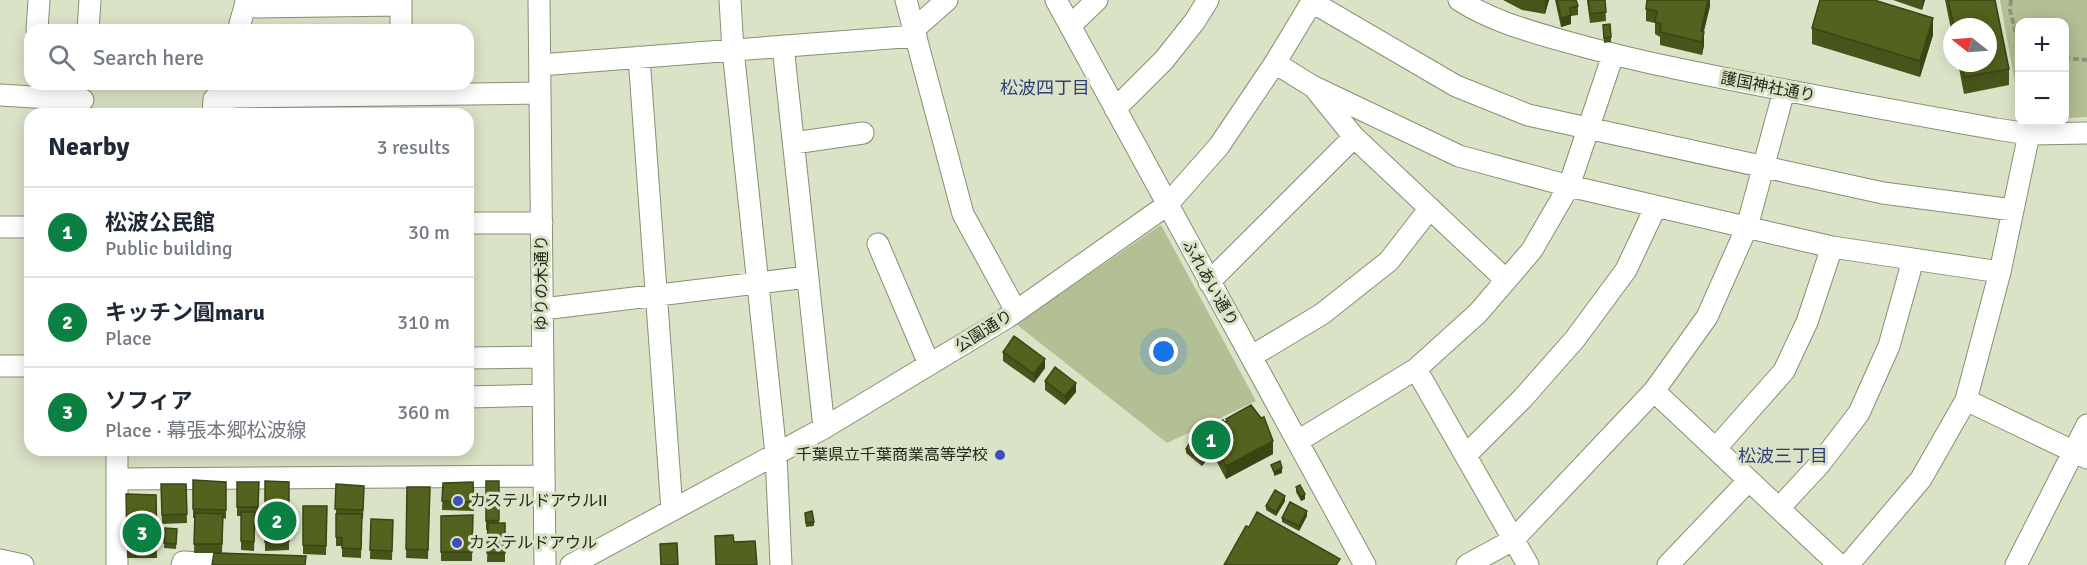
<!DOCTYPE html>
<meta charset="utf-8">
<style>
:root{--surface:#fff;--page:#f6f6f7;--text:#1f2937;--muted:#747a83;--line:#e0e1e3;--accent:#0b8043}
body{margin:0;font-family:Signika,"Noto Sans JP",sans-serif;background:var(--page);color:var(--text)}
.controls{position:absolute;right:18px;top:18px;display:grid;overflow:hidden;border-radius:12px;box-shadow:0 3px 15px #0003}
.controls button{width:54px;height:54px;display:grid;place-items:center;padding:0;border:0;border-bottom:2px solid var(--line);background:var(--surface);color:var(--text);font:30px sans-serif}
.compass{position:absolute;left:1943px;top:18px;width:54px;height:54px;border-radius:50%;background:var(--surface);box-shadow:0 3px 15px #0003;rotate:287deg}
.you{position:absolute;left:1164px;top:352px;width:21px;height:21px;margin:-15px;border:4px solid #fff;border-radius:50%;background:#1a73e8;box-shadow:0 0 0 9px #1a73e833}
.badge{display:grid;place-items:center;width:39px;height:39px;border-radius:50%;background:var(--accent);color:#fff;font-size:20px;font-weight:700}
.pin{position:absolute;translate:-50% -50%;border:3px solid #fff;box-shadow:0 2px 6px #0006}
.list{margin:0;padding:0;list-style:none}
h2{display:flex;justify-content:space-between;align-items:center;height:78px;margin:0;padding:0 24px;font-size:26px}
h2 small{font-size:20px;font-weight:400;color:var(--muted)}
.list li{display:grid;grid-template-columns:39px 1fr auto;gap:18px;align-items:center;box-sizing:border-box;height:90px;padding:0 24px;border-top:2px solid var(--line)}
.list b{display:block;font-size:22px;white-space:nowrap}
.list p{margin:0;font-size:20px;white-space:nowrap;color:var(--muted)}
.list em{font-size:20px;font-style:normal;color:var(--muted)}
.icon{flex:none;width:33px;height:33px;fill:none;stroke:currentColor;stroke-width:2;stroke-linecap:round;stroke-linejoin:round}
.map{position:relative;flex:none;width:2087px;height:565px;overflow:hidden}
.search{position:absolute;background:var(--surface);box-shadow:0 3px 15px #0003;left:24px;top:24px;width:450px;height:66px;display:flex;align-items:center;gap:15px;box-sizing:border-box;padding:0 21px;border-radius:18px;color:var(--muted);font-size:22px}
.panel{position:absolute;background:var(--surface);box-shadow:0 3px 15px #0003;left:24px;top:108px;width:450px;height:348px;border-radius:18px}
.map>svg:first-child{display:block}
</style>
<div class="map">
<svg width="2087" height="565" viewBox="0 0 2087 565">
<rect width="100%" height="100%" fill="#dae3c6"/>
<path fill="#b3bf94" d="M2000,0H2087V117L2065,118L2064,22H2020L2019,105Z
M1161,225L1256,401L1167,443L1016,324Z"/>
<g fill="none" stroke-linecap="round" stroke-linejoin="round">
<defs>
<path id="minor" d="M401,0V30
M539,0L545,565
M730,0L733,50L776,454L781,565
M906,0L963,214L1016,311
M1056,0L1365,565
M1459,0C1490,20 1525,30 1560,40C1599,51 1639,61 1679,69C1784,91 1890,110 1996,129L2029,134L2087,133
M1312,2L1456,86L1528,115L1883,193L2013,210
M245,7L401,5
M1070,26L1097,0
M914,29L947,0
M37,30L39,0
M88,30L90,0
M239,30C240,19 245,11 246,0
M783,46L824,428
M639,57L672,510
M1275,63L1312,86L1459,156L1569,186L1832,247L2000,272
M540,65L916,36
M1316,90L1354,137L1506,280
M0,95L83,100
M1115,109L1164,60L1195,21L1208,0
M213,114L214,99L236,97L540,93
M794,143L863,133
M468,223H542
M0,227H30
M878,244L929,364
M1209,282L1354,137
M543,309L807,277
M1252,356L1322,314L1389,261L1430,208
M468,358L542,357
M0,366H30
M1416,369L1528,565
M1654,391L1839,565
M468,397L543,395
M1966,400L2087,458
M1298,441L1416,369L1478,313L1532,250L1569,186L1613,55
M1716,448L1784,371L1807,322L1832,247
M117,450V565
M1466,455L1523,398L1575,339L1626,270L1656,206
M117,479L544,476
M1779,508L1819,465L1859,413L1889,346L1913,260
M0,560L23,565
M182,565L183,562L241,565
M571,565L824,428L1008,317L1167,205L1219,146L1275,63L1313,0
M1467,565L1513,540L1654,391L1707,317L1747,227L1784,91
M1668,565L1749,480
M1848,565L1921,479L1966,400L2000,272L2029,134
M2016,565L2087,425"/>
</defs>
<use href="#minor" stroke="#878f74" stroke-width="23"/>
<path stroke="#8d947e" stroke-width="4" stroke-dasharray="6 3" stroke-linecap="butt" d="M2011,0L2010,10L2020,49
M2064,58L2087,60"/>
<use href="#minor" stroke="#fff" stroke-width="21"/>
</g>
<path fill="#47541a" d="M1503,0H1549L1545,14L1522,10Z
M1555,0H1576L1578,6V15L1571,16V24L1561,27Z
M1587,0H1605L1606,21L1590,23Z
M1710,0V6L1703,32L1704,45L1702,55L1660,45V37L1655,34V23L1646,21V9Z
M1893,0H1925L1922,10Z
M1945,0H1995L2009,69V85L1964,94L1958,63H1988V27H1952V34Z
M1603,25L1611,37V42L1604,43Z
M1812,28L1933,35L1920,77L1812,44Z
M1003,352L1045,368L1034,383L1003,361Z
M1045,381L1076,392L1065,405L1045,390Z
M1226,419L1273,454L1226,479L1210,449V453L1205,456L1206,461L1202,466L1186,453V449L1203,454L1197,442V437L1208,443V431L1213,429V425L1224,422L1226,421Z
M193,480L226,482V519L223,518L222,553H194L195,518H193Z
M265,481L289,482V550L265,551Z
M486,481H499V523H505V562H487L488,529L486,530Z
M237,482H259L258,516H255L254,551L241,550V516H237Z
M473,482L474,511L442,510L443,483Z
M161,484H186L187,523L162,524Z
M336,484L364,494L363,519H362L361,558L342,557V546H336Z
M407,487H430L428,559L406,558Z
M1296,487L1305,499L1301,501L1296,492Z
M126,494L156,495L157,558H127Z
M1285,501L1276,516L1266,510V506Z
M303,506H327L326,555L303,554Z
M805,513L814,522V526L806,527Z
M473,515L472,561H441V516Z
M1307,516L1299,531L1282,522V518Z
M371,519L393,520L392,560L370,559Z
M165,528L177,529L176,549L164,548Z"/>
<path fill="#3a4515" d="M1545,0H1549L1545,14Z
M1708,0H1710V6L1701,44V31Z
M1922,0H1925L1922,10Z
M1571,15V24L1561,27V18Z
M1933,18V35L1920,77V61Z
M1704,32V45L1702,55V42Z
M1045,359V368L1034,383V374Z
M1076,383V392L1065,405V396Z
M1273,441V454L1226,479V466Z
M1210,448V453L1204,456V452Z
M1206,457V461L1202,466V461Z
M1282,468V473L1274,476V472Z
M1305,494V499L1301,501V497Z
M1285,496V501L1276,516V512Z
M1307,511V516L1299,531V526Z"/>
<path fill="#53621e" stroke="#3a4515" stroke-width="1.5" d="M1557,0H1576L1578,6L1570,8L1571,15L1561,18Z
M1588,0H1605L1606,12L1590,14Z
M1647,0H1708L1701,31L1704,32L1702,42L1660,32L1661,24L1655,22L1657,11L1646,9Z
M1820,0H1874L1933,18L1920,61L1812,28Z
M1948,0H1995L2009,69L1964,77L1961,63H1988V27H1954Z
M1610,24L1611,37L1604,38L1603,25Z
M1014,336L1045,359L1034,374L1003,352Z
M1055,367L1076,383L1065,396L1045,381Z
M1251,405L1261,418L1264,417L1273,441L1226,466L1208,431L1215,429L1213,425L1223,420L1224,422L1227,421L1226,419Z
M1203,434L1210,448L1204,452L1197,437Z
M1189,444L1206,457L1202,461L1186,449Z
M1280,461L1282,468L1274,472L1271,465Z
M193,480L226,482V510L193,509Z
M265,481L289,482V541L265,542Z
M486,481H499V520L486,521Z
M237,482H259L258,507H237Z
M473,482L474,502L442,501L443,483Z
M161,484H186L187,514L162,515Z
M336,484L364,486L363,510L335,509Z
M1300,485L1305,494L1301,497L1296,487Z
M407,487H430L428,550L406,549Z
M1275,490L1285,496L1276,512L1266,506Z
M126,494L156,495L157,545H127Z
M1290,502L1307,511L1299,526L1282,518Z
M303,506H327L326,546L303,545Z
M812,511L814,522L806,523L805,513Z
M241,512H255L254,542L241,541Z
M1257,512L1340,559L1336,565H1224L1246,526L1249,527Z
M195,513L223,514L222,544H194Z
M336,514H362L361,549L342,548V538L336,537Z
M473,515L472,552H441V516Z
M371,519L393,520L392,551L370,550Z
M488,523H505V553H487Z
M165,528L177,529L176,544L164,543Z
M733,535L734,542L755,541L757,565H716L715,536Z
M677,543L678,565H661L660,544Z
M214,553L306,556L305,565H212Z"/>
<g fill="#3c4fc2" stroke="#dae3c6" stroke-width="2">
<circle cx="1000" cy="455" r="6"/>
<circle cx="458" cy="501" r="6"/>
<circle cx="457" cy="543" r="6"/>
</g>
<g text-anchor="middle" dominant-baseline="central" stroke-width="6" stroke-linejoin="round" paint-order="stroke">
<g font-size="16" fill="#24271c" stroke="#dae3c6">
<text transform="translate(1768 87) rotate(11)">護国神社通り</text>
<text transform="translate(542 283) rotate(-90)">ゆりの木通り</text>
<text transform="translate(1210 283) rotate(61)">ふれあい通り</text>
<text transform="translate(984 331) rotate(-32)">公園通り</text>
</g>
<g font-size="16" fill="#24271c" stroke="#dae3c6" text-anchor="start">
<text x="988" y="455" text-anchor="end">千葉県立千葉商業高等学校</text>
<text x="470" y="501">カステルドアウルII</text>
<text x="469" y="543">カステルドアウル</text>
</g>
<g font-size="18" fill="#303e78" stroke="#dae3c6">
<text x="1045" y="88">松波四丁目</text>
<text x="1783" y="456">松波三丁目</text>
</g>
</g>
</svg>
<div class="controls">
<button>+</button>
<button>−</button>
</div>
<svg class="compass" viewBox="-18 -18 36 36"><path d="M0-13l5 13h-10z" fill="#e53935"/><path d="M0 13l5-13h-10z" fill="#747a83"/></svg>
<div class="you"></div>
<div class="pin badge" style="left:1211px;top:440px">1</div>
<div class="pin badge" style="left:277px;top:521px">2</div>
<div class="pin badge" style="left:142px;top:533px">3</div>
<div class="search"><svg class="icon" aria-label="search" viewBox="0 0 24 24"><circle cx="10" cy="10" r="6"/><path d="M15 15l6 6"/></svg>Search here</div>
<section class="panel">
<h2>Nearby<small>3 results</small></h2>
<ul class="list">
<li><span class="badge">1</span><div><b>松波公民館</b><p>Public building</p></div><em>30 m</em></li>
<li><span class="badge">2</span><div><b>キッチン圓maru</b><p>Place</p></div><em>310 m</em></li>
<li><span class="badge">3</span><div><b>ソフィア</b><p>Place · 幕張本郷松波線</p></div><em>360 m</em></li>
</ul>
</section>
</div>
